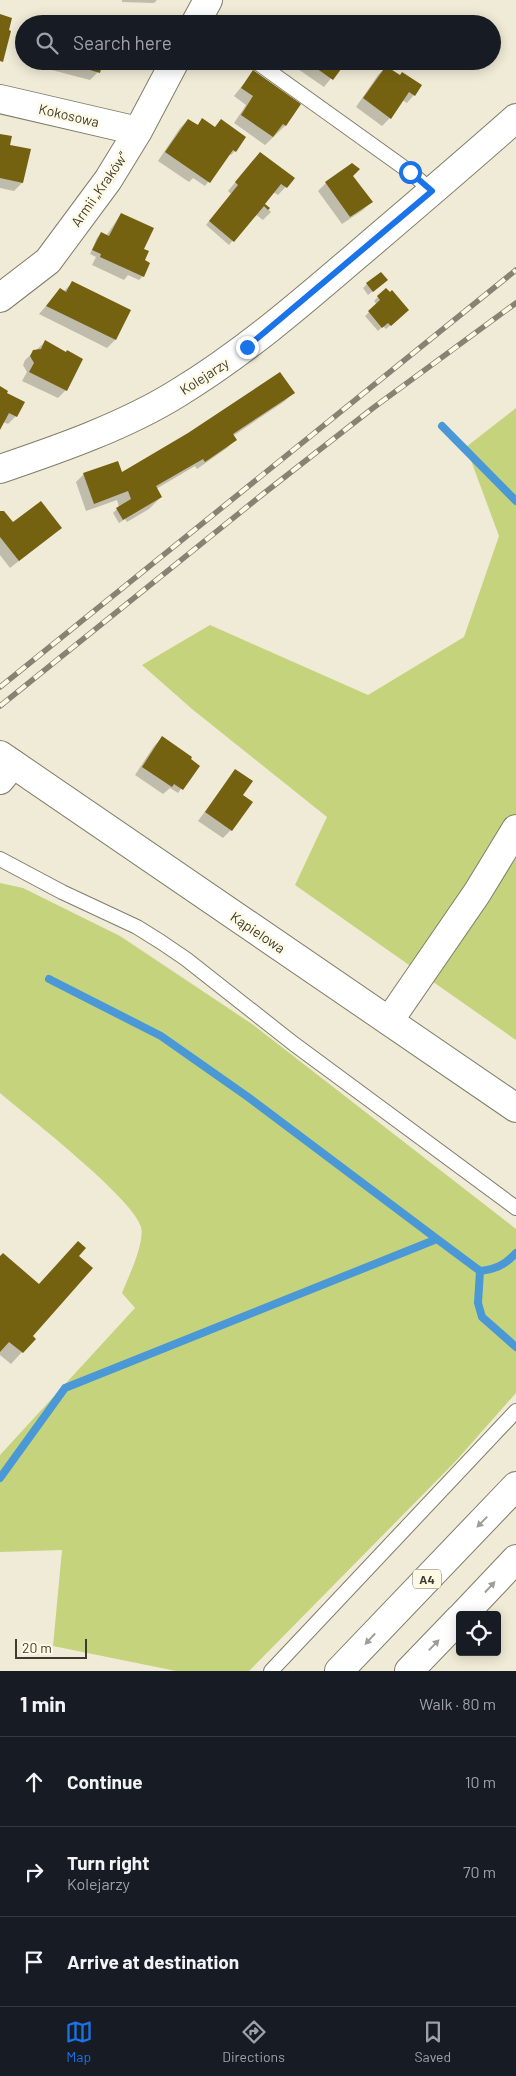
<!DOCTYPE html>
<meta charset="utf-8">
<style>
:root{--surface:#171b24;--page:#242831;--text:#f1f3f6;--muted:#9ea1a6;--line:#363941;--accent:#1a73e8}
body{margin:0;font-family:Barlow,sans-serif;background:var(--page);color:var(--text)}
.controls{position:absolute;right:15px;bottom:15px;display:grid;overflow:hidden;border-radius:5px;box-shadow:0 2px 12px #0003}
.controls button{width:45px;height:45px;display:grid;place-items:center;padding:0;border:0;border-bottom:1px solid var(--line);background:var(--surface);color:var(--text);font:25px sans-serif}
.scale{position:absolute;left:15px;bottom:12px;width:72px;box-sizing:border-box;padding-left:5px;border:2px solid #3d3b32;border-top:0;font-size:14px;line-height:18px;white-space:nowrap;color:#3d3b32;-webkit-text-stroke:4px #fef9e3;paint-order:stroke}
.stop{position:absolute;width:15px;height:15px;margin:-11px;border:4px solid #1a73e8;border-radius:50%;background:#fff}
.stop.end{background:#1a73e8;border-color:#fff;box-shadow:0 1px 5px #0008}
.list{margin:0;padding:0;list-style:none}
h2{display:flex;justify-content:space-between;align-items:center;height:65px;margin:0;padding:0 20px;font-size:21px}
h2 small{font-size:16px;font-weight:400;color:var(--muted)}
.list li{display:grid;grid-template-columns:32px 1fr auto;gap:15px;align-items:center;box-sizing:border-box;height:90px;padding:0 20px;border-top:1px solid var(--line)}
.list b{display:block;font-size:19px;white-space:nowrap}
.list p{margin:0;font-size:16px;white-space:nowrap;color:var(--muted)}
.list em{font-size:16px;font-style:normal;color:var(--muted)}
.icon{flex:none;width:28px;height:28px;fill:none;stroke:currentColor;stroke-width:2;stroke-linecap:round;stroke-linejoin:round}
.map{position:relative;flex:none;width:516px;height:1671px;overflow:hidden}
.search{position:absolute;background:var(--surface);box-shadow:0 2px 12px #0003;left:15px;right:15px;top:15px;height:55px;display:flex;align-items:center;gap:12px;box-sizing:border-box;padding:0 18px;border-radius:28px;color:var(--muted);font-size:19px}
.sheet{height:335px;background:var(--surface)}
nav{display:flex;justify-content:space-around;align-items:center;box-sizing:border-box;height:70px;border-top:1px solid var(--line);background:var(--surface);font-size:14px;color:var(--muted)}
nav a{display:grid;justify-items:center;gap:2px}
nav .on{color:var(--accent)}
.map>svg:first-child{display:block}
</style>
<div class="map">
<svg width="516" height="1671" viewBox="0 0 516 1671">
<rect width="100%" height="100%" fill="#f0ebd6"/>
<path fill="#c6d37d" d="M516,408V1040L295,885L327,817L192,709L142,665L210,625L368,695L464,637L499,536L466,447Z
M0,883L23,888L120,936L252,1024L516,1229V1393L454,1463L249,1671H176L53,1646L62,1550L0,1552V1455L135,1308L122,1293C128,1278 145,1243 141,1227C134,1199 27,1116 0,1093Z"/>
<path fill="#0003" d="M122,0H157L154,3L122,2Z
M50,61H101L98,72L90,80L48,69Z
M299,61H345L324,87L295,67Z
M386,67L414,95L407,103L402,100L390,118L382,126L356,107L378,75Z
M253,72L300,104L285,126L265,145L234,123L246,105L234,96Z
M188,120L196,126L202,120L215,128L235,151L231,155L229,154L205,186L193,178L189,182L158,161L180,128Z
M0,135L8,146L22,183L14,191L0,188Z
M253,161L293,179L278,195L273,192L263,204L271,212L263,220L255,214L229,245L206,225L231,194L228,191Z
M352,175L371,202L363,210L342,224L318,191L326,183Z
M121,214L144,261L143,276L139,280L128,275L124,280L92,265L96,257L90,254L97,238L101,234L106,236Z
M72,283L129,310L115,340L107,348L39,314L60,290L63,292Z
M367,284H382L368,295L363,288Z
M378,297L404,314L386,329L383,326L378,331L365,316L377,305L374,301Z
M45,342L66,390L58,398L22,381L27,372L23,365L25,360Z
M0,388L16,416L8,424L3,422L0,428Z
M293,393L285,401L233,436L235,440L227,448L197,469L195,466L156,489L161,497L149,509L127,522L125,519L119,523L113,513L119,507L117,500L86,511L76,482L84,474H121Z
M0,512L13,524L61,528L10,568L0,555Z
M162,738L198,766L178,793L170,788L163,794L135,775L154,746Z
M222,788L231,830L223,838L198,821Z
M77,1256L31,1336L34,1339L11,1364L0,1355V1257L39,1286Z"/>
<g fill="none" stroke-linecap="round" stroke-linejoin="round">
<path stroke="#4b98d7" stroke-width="8" d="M442,426L516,501
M49,979L161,1036L248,1097L437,1239
M480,1271L478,1303L482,1317L516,1347
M0,1478L65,1388L437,1239L480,1271C496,1269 505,1265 516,1253"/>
</g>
<path fill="#746211" d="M0,14L12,18L9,30L11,31L3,62L0,61Z
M59,61H103L100,73Z
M306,61H347L333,80Z
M386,66L400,75L402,72L422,85L415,96L409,92L391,119L363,98Z
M253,70L301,104L286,126L283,124L273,137L241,115L253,96L241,88Z
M202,118L215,127L221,119L246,137L236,152L233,150L210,183L165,152L188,119L198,125Z
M0,134L12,136L10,145L31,149L23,183L0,178Z
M260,152L295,178L287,188L281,184L265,204L270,208L268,210L264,206L234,242L209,221L238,185L235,182Z
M352,163L360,169L353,176L373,202L350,217L325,182Z
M121,213L154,228L144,249L149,251L145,260L150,263L144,277L100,257L101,254L92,250L101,232L109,236Z
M381,272L388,280L373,292L366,283Z
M72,281L131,310L116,340L46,306L60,288L66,292Z
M386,288L390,292L392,290L409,310L391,326L388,323L382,328L368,311L380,300L377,296Z
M45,340L66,352L67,350L83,359L67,391L29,372L34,363L30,356L33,350L41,349Z
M280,372L295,393L233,434L237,440L205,462L203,459L156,486L162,497L123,520L116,508L131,499L128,491L94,504L83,473L118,461L122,472L188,433Z
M0,386L8,391L7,393L25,402L17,417L9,413L0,430Z
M41,501L62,528L19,561L0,537V511H4L13,522Z
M162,736L192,757L191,759L200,766L183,790L174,784L172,787L142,767Z
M235,769L253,781L243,795L253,802L232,831L205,812Z
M78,1241L86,1248L79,1256L93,1268L33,1336L36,1339L23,1353L9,1342L0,1352V1256L3,1253L39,1284Z"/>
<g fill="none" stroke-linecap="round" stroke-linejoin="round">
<defs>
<path id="service" d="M255,61L410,172L432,191
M0,859L62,892L137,927L161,942L186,959L294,1044L516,1208
M271,1671L516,1411"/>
<path id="minor" d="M195,24L208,0
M0,99L138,131
M0,298L48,261L108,180L138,131L175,61
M0,469C59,449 125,426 178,393C242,354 298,306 355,257C409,211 463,165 516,118
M0,780L13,764
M389,1021L477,893L516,829"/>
<path id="tertiary" d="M0,755L516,1108"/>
<path id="motorway" d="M463,1615L516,1559
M339,1671L516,1486
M409,1671L460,1618"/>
</defs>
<use href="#service" stroke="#817d69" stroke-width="16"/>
<use href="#minor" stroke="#817d69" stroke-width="30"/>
<use href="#tertiary" stroke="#817d69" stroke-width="30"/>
<use href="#motorway" stroke="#817d69" stroke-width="30"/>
<use href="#service" stroke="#fff" stroke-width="14"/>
<use href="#minor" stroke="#fff" stroke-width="28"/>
<use href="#tertiary" stroke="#fff" stroke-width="28"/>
<use href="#motorway" stroke="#fff" stroke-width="28"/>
<defs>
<path id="rail" d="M0,687L516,270
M0,706L263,494L373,408L516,303"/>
</defs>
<use href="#rail" stroke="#868274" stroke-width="5.5"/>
<use href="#rail" stroke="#fef9e3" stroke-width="4" stroke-dasharray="11" stroke-linecap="butt"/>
</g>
<defs><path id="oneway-solid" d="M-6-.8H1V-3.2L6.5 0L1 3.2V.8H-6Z" transform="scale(1.25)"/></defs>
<g fill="#9e9d98">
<use href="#oneway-solid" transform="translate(482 1522) rotate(134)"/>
<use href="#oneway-solid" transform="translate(490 1587) rotate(-47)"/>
<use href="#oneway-solid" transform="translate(370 1639) rotate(133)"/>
<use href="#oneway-solid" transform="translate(434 1645) rotate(-46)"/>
</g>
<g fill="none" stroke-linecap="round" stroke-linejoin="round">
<path stroke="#1a73e8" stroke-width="6" d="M247,347L432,191L410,172"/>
</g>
<g text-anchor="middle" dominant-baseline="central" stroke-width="5" stroke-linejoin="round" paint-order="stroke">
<rect fill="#fef9e3" stroke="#777467" stroke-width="1" x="413" y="1569.5" width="28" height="19" rx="4"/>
<g font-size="12" font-weight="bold" fill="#3d3b32">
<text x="427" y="1579">A4</text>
</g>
<g font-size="14" fill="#3d3b32" stroke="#fef9e3">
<text transform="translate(69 115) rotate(13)">Kokosowa</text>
<text transform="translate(99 189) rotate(-55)">Armii „Kraków”</text>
<text transform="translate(204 376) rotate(-33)">Kolejarzy</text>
<text transform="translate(258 932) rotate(34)">Kąpielowa</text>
</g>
</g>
</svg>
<div class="controls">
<button><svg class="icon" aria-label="locate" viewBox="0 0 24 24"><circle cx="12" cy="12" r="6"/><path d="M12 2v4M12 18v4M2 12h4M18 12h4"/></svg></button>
</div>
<div class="scale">20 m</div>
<div class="stop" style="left:410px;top:172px"></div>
<div class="stop end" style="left:247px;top:347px"></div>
<div class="search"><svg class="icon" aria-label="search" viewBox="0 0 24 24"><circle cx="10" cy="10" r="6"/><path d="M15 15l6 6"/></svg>Search here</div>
</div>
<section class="sheet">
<h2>1 min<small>Walk · 80 m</small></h2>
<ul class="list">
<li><svg class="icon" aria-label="ahead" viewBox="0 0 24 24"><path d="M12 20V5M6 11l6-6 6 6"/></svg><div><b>Continue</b></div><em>10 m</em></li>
<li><svg class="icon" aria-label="right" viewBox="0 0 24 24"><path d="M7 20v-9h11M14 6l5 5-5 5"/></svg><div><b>Turn right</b><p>Kolejarzy</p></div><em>70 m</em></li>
<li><svg class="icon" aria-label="arrive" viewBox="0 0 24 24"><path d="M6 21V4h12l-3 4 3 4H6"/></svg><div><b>Arrive at destination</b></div></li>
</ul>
</section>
<nav>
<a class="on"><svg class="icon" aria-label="map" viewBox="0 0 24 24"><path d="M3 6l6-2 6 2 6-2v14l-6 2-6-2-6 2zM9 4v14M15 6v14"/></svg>Map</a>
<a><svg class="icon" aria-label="directions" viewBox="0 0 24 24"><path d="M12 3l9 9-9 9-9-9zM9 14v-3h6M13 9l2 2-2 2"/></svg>Directions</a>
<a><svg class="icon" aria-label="saved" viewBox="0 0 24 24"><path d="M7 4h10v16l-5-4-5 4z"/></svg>Saved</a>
</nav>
